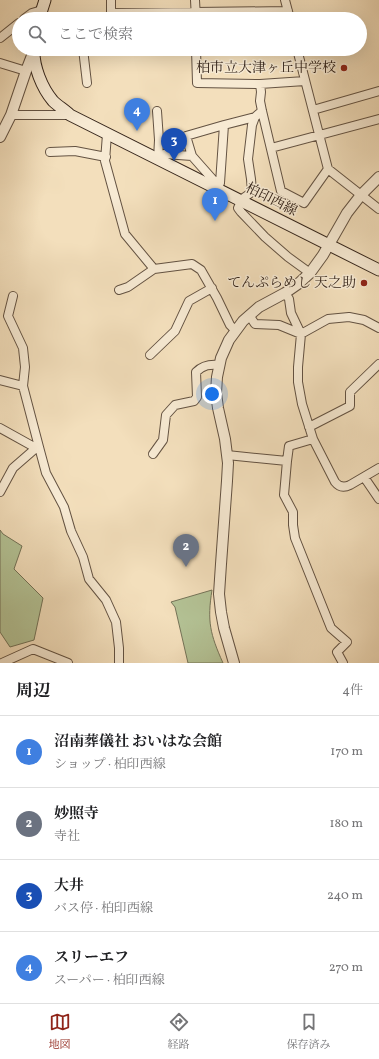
<!DOCTYPE html>
<html lang="ja">
<meta charset="utf-8">
<style>
:root{--surface:#fff;--page:#f2f2f2;--text:#202124;--muted:#757577;--line:#e0e0e0;--accent:#8f2418}
body{margin:0;font-family:Vollkorn,"Noto Serif JP",serif;background:var(--page);color:var(--text)}
.you{position:absolute;left:212px;top:394px;width:14px;height:14px;margin:-10px;border:3px solid #fff;border-radius:50%;background:#1a73e8;box-shadow:0 0 0 6px #1a73e833}
.badge{display:grid;place-items:center;width:26px;height:26px;border-radius:50%;background:var(--accent);color:#fff;font-size:13px;font-weight:700}
.pin{position:absolute;translate:-50% -33px;filter:drop-shadow(0 1px 2px #0008)}
.pin::after{content:'';position:absolute;top:21px;width:14px;height:12px;background:inherit;clip-path:polygon(0 0,100% 0,50% 100%)}
.list{margin:0;padding:0;list-style:none}
h2{display:flex;justify-content:space-between;align-items:center;height:52px;margin:0;padding:0 16px;font-size:17px}
h2 small{font-size:13px;font-weight:400;color:var(--muted)}
.list li{display:grid;grid-template-columns:26px 1fr auto;gap:12px;align-items:center;box-sizing:border-box;height:72px;padding:0 16px;border-top:1px solid var(--line)}
.list b{display:block;font-size:15px;white-space:nowrap}
.list p{margin:0;font-size:13px;white-space:nowrap;color:var(--muted)}
.list em{font-size:13px;font-style:normal;color:var(--muted)}
.icon{flex:none;width:22px;height:22px;fill:none;stroke:currentColor;stroke-width:2;stroke-linecap:round;stroke-linejoin:round}
.map{position:relative;flex:none;width:379px;height:663px;overflow:hidden}
.search{position:absolute;background:var(--surface);box-shadow:0 4px 16px #0002;left:12px;right:12px;top:12px;height:44px;display:flex;align-items:center;gap:10px;box-sizing:border-box;padding:0 14px;border-radius:22px;color:var(--muted);font-size:15px}
.sheet{height:340px;background:var(--surface)}
nav{display:flex;justify-content:space-around;align-items:center;box-sizing:border-box;height:56px;border-top:1px solid var(--line);background:var(--surface);font-size:11px;color:var(--muted)}
nav a{display:grid;justify-items:center;gap:2px}
nav .on{color:var(--accent)}
.map>svg:first-child{display:block}
</style>
<div class="map">
<svg width="379" height="663" viewBox="0 0 379 663">
<rect width="100%" height="100%" fill="#f3dfbc"/>
<filter id="stains"><feTurbulence type="fractalNoise" baseFrequency=".005" numOctaves="4"/><feColorMatrix values="0 0 0 0 .2 0 0 0 0 .09 0 0 0 0 .02 0 0 0 .5 -.17"/></filter>
<radialGradient id="worn" r=".72"><stop offset=".6" stop-color="#630" stop-opacity="0"/><stop offset="1" stop-color="#630" stop-opacity=".3"/></radialGradient>
<path fill="#b4c396" stroke="#747358" d="M0,530L3,534L22,546L14,569L43,598L34,640L10,647L0,632Z
M212,590C207,621 210,634 223,663H188L175,607L171,602Z"/>
<g fill="none" stroke-linecap="round" stroke-linejoin="round">
<defs>
<path id="minor" d="M111,0V13L288,11
M195,0L196,19
M285,0L290,19
M24,19L32,13L42,10
M0,38L19,23
M83,49L87,83
M196,49L197,83L260,84L305,81
M297,49L328,169
M0,63L26,71
M260,84L261,92L260,101L262,111L281,191L304,203L328,169L379,209
M313,110L379,91
M157,111L159,140L158,159L164,154L192,156L186,136L224,125
M262,111L255,117L252,125L248,159L251,179L252,192L242,199L238,208L241,212L265,237L288,257L310,273
M11,115H70
M107,134L105,161L125,234L154,269L192,264L201,270L217,298L230,325L235,330
M271,148L379,119
M50,152L75,151L106,157
M192,156L215,182L220,183
M217,189L220,183L224,125L255,117
M119,290L128,287L154,269
M285,293L289,299L291,313L301,334L298,367V382L302,404L313,439L335,482C339,487 344,488 350,485L379,468
M13,296L8,316L23,348L25,367L23,386
M249,315L255,324L279,325L301,334L328,319L349,317L364,320L379,328
M150,355L175,331L189,301L212,288
M0,380L23,386L39,447
M309,427L350,406V392L379,364
M0,428L36,448L39,447L46,473L64,507L71,531L83,557L89,579L106,600L116,622L119,648V663
M153,454L163,440L166,415L175,405L194,401L197,397L196,372C203,365 210,364 219,365
M227,455L287,461L289,446L313,439
M287,461L284,495L293,512V525L295,538L331,628L347,642L337,652L343,663
M364,477L379,499
M0,492L13,468L36,448
M2,663L33,649L68,663"/>
<path id="tertiary" d="M0,137L11,115L26,71L33,53
M234,663L224,628L221,612L219,594L221,564L227,481L228,463L225,439L218,408L216,393L217,377L221,358L229,340L243,321L259,307L285,293L298,284L310,273L323,255L347,213L361,195L379,177"/>
<path id="secondary" d="M39,19L45,0
M34,49C33,66 42,88 53,101C58,106 65,110 70,115L379,270"/>
</defs>
<use href="#minor" stroke="#635242" stroke-width="10"/>
<use href="#tertiary" stroke="#635242" stroke-width="12"/>
<use href="#secondary" stroke="#332319" stroke-width="13"/>
<use href="#minor" stroke="#f7ead3" stroke-width="8"/>
<use href="#tertiary" stroke="#f7ead3" stroke-width="10"/>
<use href="#secondary" stroke="#f7ead3" stroke-width="11"/>
</g>
<g fill="#8f2418" stroke="#f7ead3" stroke-width="1.5">
<circle cx="344" cy="68" r="4"/>
<circle cx="364" cy="283" r="4"/>
</g>
<g text-anchor="middle" dominant-baseline="central" stroke-width="3" stroke-linejoin="round" paint-order="stroke">
<g font-size="14" fill="#332319" stroke="#f7ead3" text-anchor="end">
<text x="336" y="68">柏市立大津ヶ丘中学校</text>
<text x="356" y="283">てんぷらめし 天之助</text>
</g>
<g font-size="14" fill="#332319" stroke="#f7ead3">
<text transform="translate(271 200) rotate(27)">柏印西線</text>
</g>
</g>
<rect width="100%" height="100%" filter="url(#stains)"/>
<rect width="100%" height="100%" fill="url(#worn)"/>
</svg>
<div class="you"></div>
<div class="pin badge" style="left:215px;top:221px;background:#3f7fe0">1</div>
<div class="pin badge" style="left:186px;top:567px;background:#6b7280">2</div>
<div class="pin badge" style="left:174px;top:161px;background:#1a4fb4">3</div>
<div class="pin badge" style="left:137px;top:131px;background:#3f7fe0">4</div>
<div class="search"><svg class="icon" aria-label="search" viewBox="0 0 24 24"><circle cx="10" cy="10" r="6"/><path d="M15 15l6 6"/></svg>ここで検索</div>
</div>
<section class="sheet">
<h2>周辺<small>4件</small></h2>
<ul class="list">
<li><span class="badge" style="background:#3f7fe0">1</span><div><b>沼南葬儀社 おいはな会館</b><p>ショップ · 柏印西線</p></div><em>170 m</em></li>
<li><span class="badge" style="background:#6b7280">2</span><div><b>妙照寺</b><p>寺社</p></div><em>180 m</em></li>
<li><span class="badge" style="background:#1a4fb4">3</span><div><b>大井</b><p>バス停 · 柏印西線</p></div><em>240 m</em></li>
<li><span class="badge" style="background:#3f7fe0">4</span><div><b>スリーエフ</b><p>スーパー · 柏印西線</p></div><em>270 m</em></li>
</ul>
</section>
<nav>
<a class="on"><svg class="icon" aria-label="map" viewBox="0 0 24 24"><path d="M3 6l6-2 6 2 6-2v14l-6 2-6-2-6 2zM9 4v14M15 6v14"/></svg>地図</a>
<a><svg class="icon" aria-label="directions" viewBox="0 0 24 24"><path d="M12 3l9 9-9 9-9-9zM9 14v-3h6M13 9l2 2-2 2"/></svg>経路</a>
<a><svg class="icon" aria-label="saved" viewBox="0 0 24 24"><path d="M7 4h10v16l-5-4-5 4z"/></svg>保存済み</a>
</nav>
